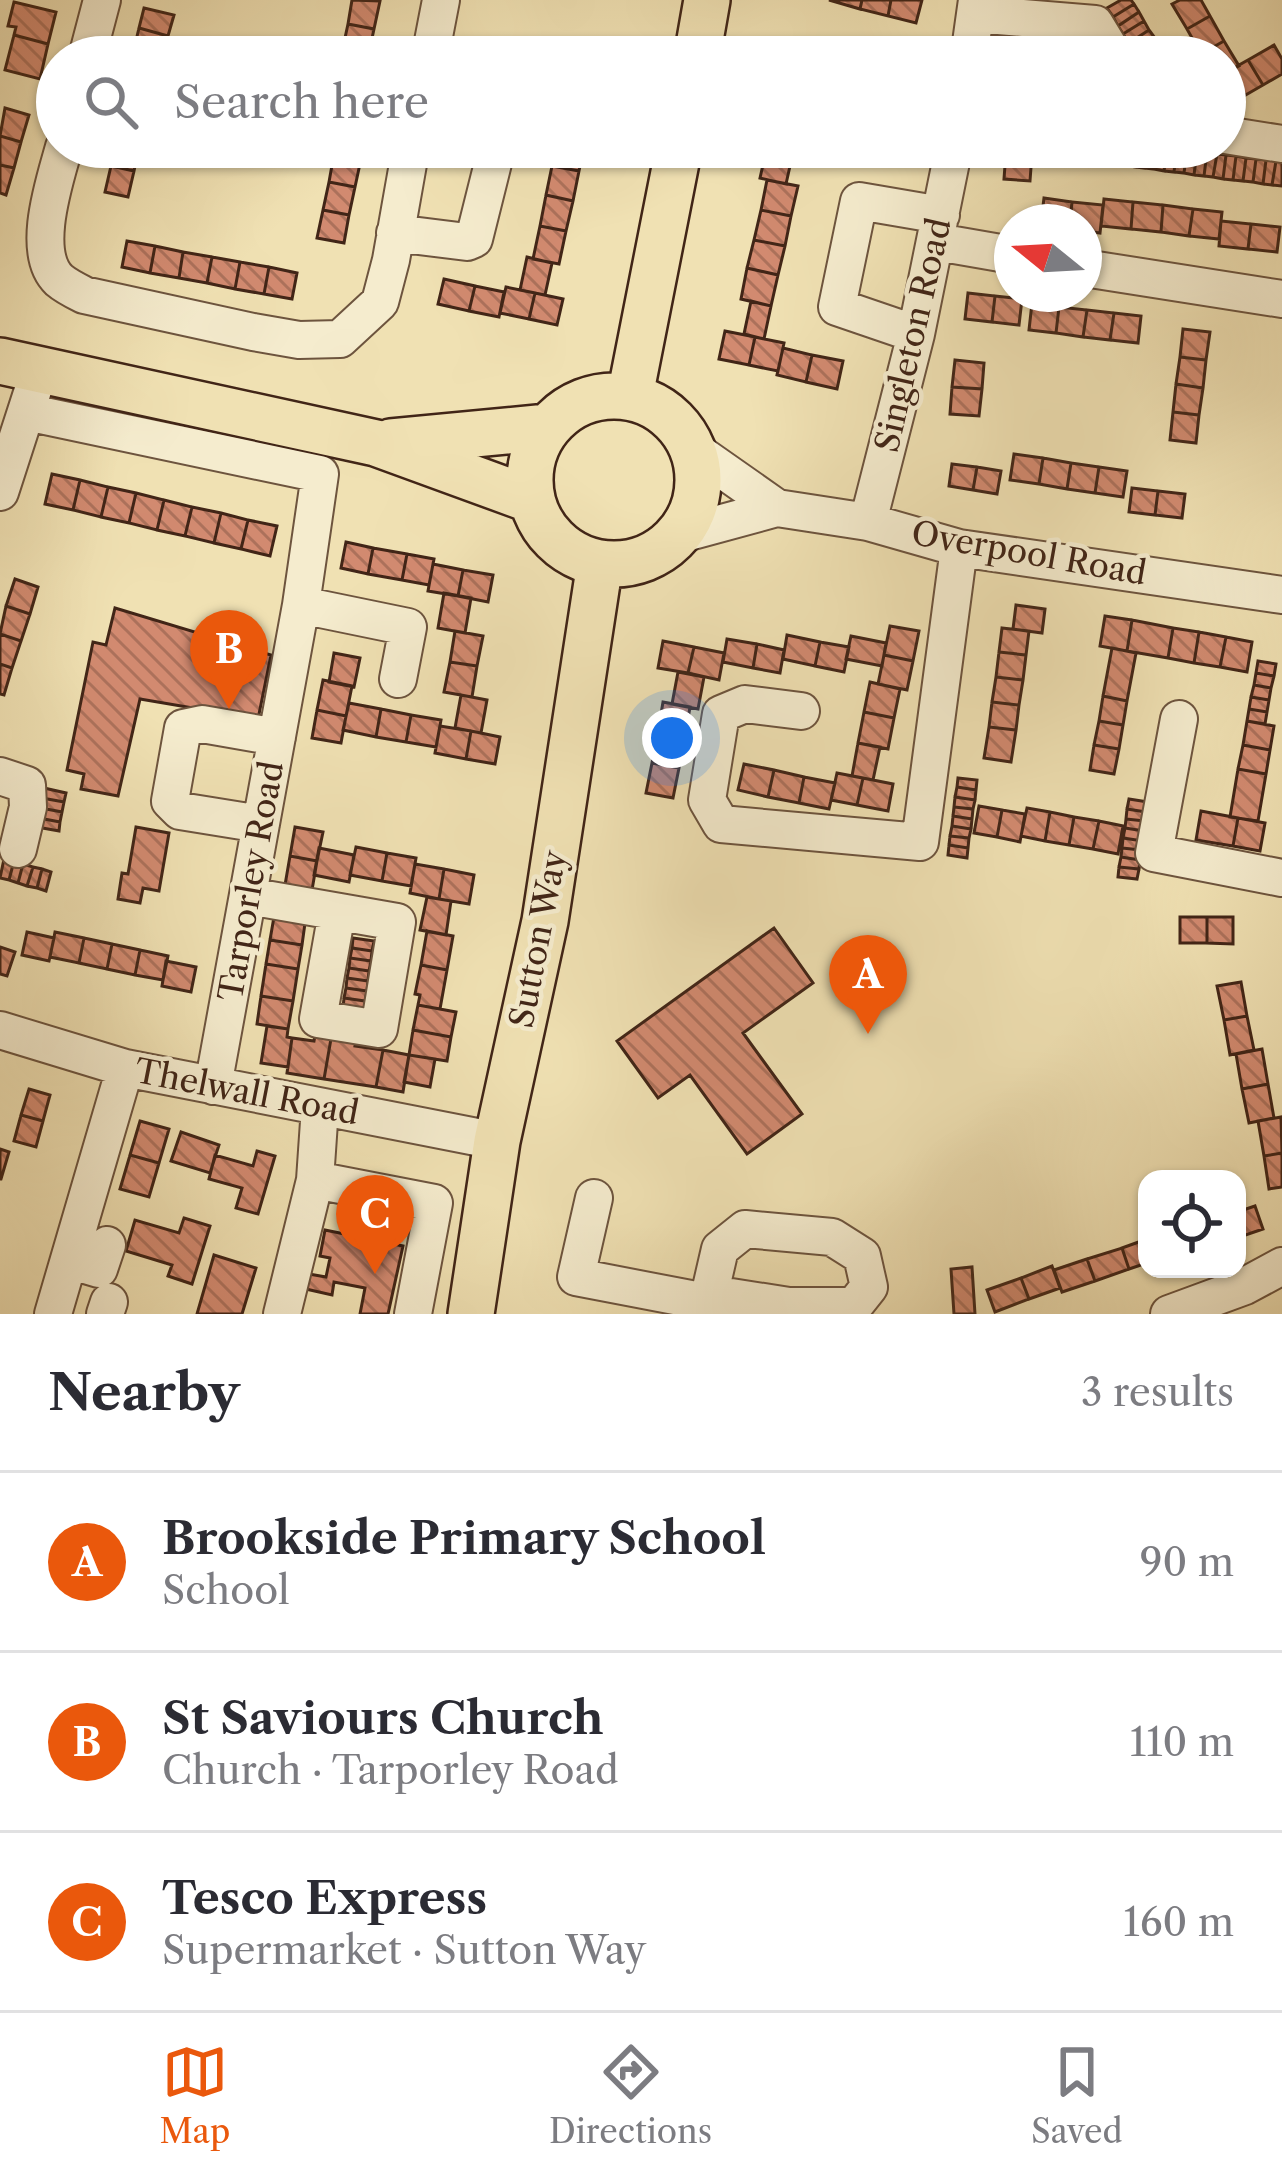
<!DOCTYPE html>
<meta charset="utf-8">
<style>
:root{--surface:#fff;--page:#f7f7f7;--text:#2b2b33;--muted:#7c7c81;--line:#e1e1e2;--accent:#ea580c}
body{margin:0;font-family:"Libre Caslon Text",serif;background:var(--page);color:var(--text)}
.controls{position:absolute;right:36px;bottom:36px;display:grid;overflow:hidden;border-radius:24px;box-shadow:0 3px 9px #0004}
.controls button{width:108px;height:108px;display:grid;place-items:center;padding:0;border:0;border-bottom:3px solid var(--line);background:var(--surface);color:var(--text);font:60px sans-serif}
.compass{position:absolute;left:994px;top:204px;width:108px;height:108px;border-radius:50%;background:var(--surface);box-shadow:0 3px 9px #0004;rotate:288deg}
.you{position:absolute;left:672px;top:738px;width:42px;height:42px;margin:-30px;border:9px solid #fff;border-radius:50%;background:#1a73e8;box-shadow:0 0 0 18px #1a73e833}
.badge{display:grid;place-items:center;width:78px;height:78px;border-radius:50%;background:var(--accent);color:#fff;font-size:39px;font-weight:700}
.pin{position:absolute;translate:-50% -99px;filter:drop-shadow(0 3px 6px #0008)}
.pin::after{content:'';position:absolute;top:63px;width:42px;height:36px;background:inherit;clip-path:polygon(0 0,100% 0,50% 100%)}
.list{margin:0;padding:0;list-style:none}
h2{display:flex;justify-content:space-between;align-items:center;height:156px;margin:0;padding:0 48px;font-size:51px}
h2 small{font-size:39px;font-weight:400;color:var(--muted)}
.list li{display:grid;grid-template-columns:78px 1fr auto;gap:36px;align-items:center;box-sizing:border-box;height:180px;padding:0 48px;border-top:3px solid var(--line)}
.list b{display:block;font-size:45px;white-space:nowrap}
.list p{margin:0;font-size:39px;white-space:nowrap;color:var(--muted)}
.list em{font-size:39px;font-style:normal;color:var(--muted)}
.icon{flex:none;width:66px;height:66px;fill:none;stroke:currentColor;stroke-width:2;stroke-linecap:round;stroke-linejoin:round}
.map{position:relative;flex:none;width:1282px;height:1314px;overflow:hidden}
.search{position:absolute;background:var(--surface);box-shadow:0 3px 9px #0004;left:36px;right:36px;top:36px;height:132px;display:flex;align-items:center;gap:30px;box-sizing:border-box;padding:0 42px;border-radius:66px;color:var(--muted);font-size:45px}
.sheet{height:696px;background:var(--surface)}
nav{display:flex;justify-content:space-around;align-items:center;box-sizing:border-box;height:168px;border-top:3px solid var(--line);background:var(--surface);font-size:33px;color:var(--muted)}
nav a{display:grid;justify-items:center;gap:6px}
nav .on{color:var(--accent)}
.map>svg:first-child{display:block}
</style>
<div class="map">
<svg width="1282" height="1314" viewBox="0 0 1282 1314">
<defs>
<pattern id="building-back-hatch" width="6" height="6" patternUnits="userSpaceOnUse" patternTransform="scale(3)"><rect width="6" height="6" fill="#d28a70"/><path d="M-1 5l2 2M0 0l6 6M5-1l2 2" fill="none" stroke="#ac715b"/></pattern>
</defs>
<rect width="100%" height="100%" fill="#f0e1b3"/>
<filter id="stains"><feTurbulence type="fractalNoise" baseFrequency=".00167" numOctaves="4"/><feColorMatrix values="0 0 0 0 .2 0 0 0 0 .09 0 0 0 0 .02 0 0 0 .5 -.17"/></filter>
<radialGradient id="worn" r=".72"><stop offset=".6" stop-color="#630" stop-opacity="0"/><stop offset="1" stop-color="#630" stop-opacity=".3"/></radialGradient>
<path fill="url(#building-back-hatch)" stroke="#412517" stroke-width="3" d="M352,0L380,1L374,29L348,24Z
M829,0H862L860,9Z
M862,0H891L888,16L860,9Z
M891,0H922L916,23L888,16Z
M1121,0H1131L1134,4L1113,17L1107,8Z
M1180,0H1201L1210,16L1187,29L1172,4Z
M14,2L56,12L48,44L14,35L16,27L8,26Z
M1134,4L1139,12L1118,26L1113,17Z
M144,8L174,15L168,36L139,28Z
M1139,12L1144,21L1123,34L1118,26Z
M1210,16L1224,41L1201,54L1187,29Z
M1144,21L1149,30L1129,43L1123,34Z
M348,24L374,29L368,57L342,52Z
M139,28L168,36L163,57L134,49Z
M1149,30L1155,38L1134,51L1129,43Z
M1021,34L1049,35L1047,57H1020Z
M14,35L48,44L40,79L5,70Z
M1155,38L1160,47L1138,57L1134,51Z
M1224,41L1239,66L1225,73V57L1201,54Z
M1274,45L1282,59V74L1263,85L1248,60Z
M1248,60L1263,85L1230,104L1225,96V73Z
M5,108L29,115L21,142L0,136Z
M0,136L21,142L14,168L0,165Z
M115,147H139L134,171L111,166Z
M336,147H363L361,159L334,154Z
M556,147H584L579,171L552,166Z
M767,147L794,148L786,184L760,178Z
M843,147H870L867,160L842,154Z
M870,147H902L897,166L867,160Z
M1007,147H1033L1032,154L1006,152Z
M1098,147H1107L1105,163L1096,162Z
M1107,147H1117L1115,164L1105,163Z
M1117,147H1127L1125,165L1115,164Z
M1127,147H1137L1135,167L1125,165Z
M1137,147H1147L1144,168L1135,167Z
M1147,147H1157L1154,169L1144,168Z
M1157,147H1168L1164,171L1154,169Z
M1168,147L1177,148L1174,172L1164,171Z
M1177,148L1187,150L1184,173L1174,172Z
M1187,150L1197,151L1194,175L1184,173Z
M1197,151L1207,152L1204,176L1194,175Z
M1006,152L1032,154L1030,181L1004,179Z
M1207,152L1217,154L1213,177L1204,176Z
M334,154L361,159L355,187L329,182Z
M1217,154L1226,155L1223,179L1213,177Z
M1226,155L1236,156L1233,180L1223,179Z
M1236,156L1246,158L1243,181L1233,180Z
M1246,158L1256,159L1253,182L1243,181Z
M1256,159L1266,160L1263,184L1253,182Z
M1266,160L1276,161L1272,185L1263,184Z
M1276,161L1282,162V186L1272,185Z
M0,165L14,168L6,195L0,193Z
M111,166L134,171L128,197L105,192Z
M552,166L579,171L573,201L546,195Z
M767,180L798,186L791,216L761,210Z
M329,182L355,187L349,215L323,210Z
M546,195L573,201L566,231L540,226Z
M1044,198L1072,202L1070,222H1041Z
M1104,199L1133,202L1131,229L1101,226Z
M1072,202L1103,205L1100,233L1084,231V222H1070Z
M1133,202L1163,205L1161,232L1131,229Z
M1163,205L1193,209L1189,236L1161,232Z
M1193,209L1222,212L1219,239L1189,236Z
M323,210L349,215L344,243L317,238Z
M761,210L791,216L785,246L754,240Z
M1221,221L1251,224L1248,249L1219,246Z
M1251,224L1280,227L1277,252L1248,249Z
M540,226L566,231L559,264L533,259Z
M754,240L785,246L778,275L747,268Z
M127,241L155,246L150,273L122,267Z
M155,246L183,252L179,278L150,273Z
M183,252L212,257L207,283L179,278Z
M212,257L240,262L235,289L207,283Z
M527,257L552,263L545,295L520,290Z
M240,262L269,267L264,294L235,289Z
M269,267L297,273L292,299L264,294Z
M747,268L778,275L771,306L741,299Z
M444,279L475,286L469,311L438,304Z
M475,286L504,292L499,317L469,311Z
M506,287L535,293L529,319L500,313Z
M535,293L563,299L557,325L529,319Z
M968,293L995,296L992,322L965,319Z
M995,296L1022,299L1019,325L992,322Z
M751,301L771,306L764,339L744,334Z
M1032,303L1059,307L1056,333L1029,330Z
M1059,307L1087,310L1083,337L1056,333Z
M1087,310L1114,313L1110,340L1083,337Z
M1114,313L1141,316L1138,343L1110,340Z
M1183,329L1210,332L1206,360L1180,357Z
M725,331L755,337L749,365L719,359Z
M755,337L784,343L778,371L749,365Z
M783,348L812,355L806,382L777,375Z
M812,355L843,361L837,389L806,382Z
M1180,357L1206,360L1203,388L1176,384Z
M955,360L984,363L982,389L952,387Z
M1176,384L1203,388L1199,415L1173,412Z
M952,387L982,389L979,416L950,414Z
M1173,412L1199,415L1196,443L1170,440Z
M1014,454L1043,458L1039,484L1010,480Z
M1043,458L1071,463L1067,489L1039,484Z
M1071,463L1099,467L1095,493L1067,489Z
M952,464L977,467L973,490L949,486Z
M977,467L1001,471L997,494L973,490Z
M1099,467L1127,471L1123,497L1095,493Z
M52,474L80,480L73,510L45,504Z
M80,480L108,487L101,517L73,510Z
M108,487L136,493L129,523L101,517Z
M1132,488L1158,491L1155,515L1129,512Z
M1158,491L1185,494L1182,518L1155,515Z
M136,493L164,500L157,530L129,523Z
M164,500L192,507L185,536L157,530Z
M192,507L221,513L214,543L185,536Z
M221,513L248,520L241,549L214,543Z
M248,520L277,526L270,556L241,549Z
M346,542L373,548L368,574L341,568Z
M373,548L407,554L402,580L368,574Z
M407,554L434,559L429,585L402,580Z
M433,564L463,570L458,596L428,591Z
M463,570L493,575L488,602L458,596Z
M15,579L38,587L30,614L6,606Z
M444,593L471,598L465,633L438,628Z
M1016,605L1045,609L1042,633L1013,629Z
M6,606L30,614L21,641L0,634Z
M115,608L271,655L258,719L140,699L118,796L81,789L84,774L67,770L93,642L106,645Z
M1105,616L1132,620L1127,651L1100,646Z
M1132,620L1173,628L1168,658L1127,651Z
M890,626L919,631L913,661L884,655Z
M1002,628L1029,631L1026,655L999,652Z
M1173,628L1199,632L1194,663L1168,658Z
M455,631L483,636L477,666L450,662Z
M1199,632L1226,637L1220,667L1194,663Z
M0,634L21,641L12,668L0,664Z
M787,635L820,642L815,666L783,659Z
M851,636L886,643L882,666L846,659Z
M1226,637L1252,642L1247,672L1220,667Z
M727,639L757,644L753,668L723,662Z
M663,641L694,647L688,673L658,668Z
M820,642L849,647L844,672L815,666Z
M757,644L784,650L780,673L753,668Z
M694,647L724,653L719,680L688,673Z
M1112,648L1136,653L1127,701L1103,696Z
M999,652L1026,655L1023,680L996,677Z
M334,653L360,658L354,687L329,682Z
M884,655L913,661L907,690L878,684Z
M1258,661L1276,664L1274,676L1256,673Z
M450,662L477,666L472,697L444,692Z
M0,664L12,668L4,695L0,694Z
M678,672L704,677L698,709L672,704Z
M1256,673L1274,676L1271,688L1254,685Z
M996,677L1023,680L1019,705L992,702Z
M323,680L352,686L346,716L317,710Z
M870,682L900,689L894,718L864,712Z
M1254,685L1271,688L1269,700L1251,697Z
M461,695L487,700L481,733L455,728Z
M1103,696L1127,701L1123,725L1099,721Z
M1251,697L1269,700L1267,712L1249,709Z
M663,702L690,707L685,737L658,732Z
M992,702L1019,705L1016,730L989,727Z
M349,703L381,709L376,737L343,730Z
M381,709L411,715L406,742L376,737Z
M1249,709L1267,712L1265,724L1247,721Z
M317,710L346,716L341,743L312,738Z
M864,712L894,718L888,749L858,743Z
M411,715L441,720L436,747L406,742Z
M1099,721L1123,725L1119,749L1094,745Z
M1247,721L1274,726L1270,750L1243,745Z
M440,726L471,731L466,759L435,753Z
M989,727L1016,730L1011,762L984,758Z
M471,731L500,737L495,764L466,759Z
M658,732L685,737L679,768L652,763Z
M858,743L880,747L873,780L852,776Z
M1094,745L1119,749L1114,774L1090,770Z
M1243,745L1270,750L1266,774L1238,769Z
M652,763L679,768L673,798L646,793Z
M744,764L774,770L768,797L738,790Z
M1238,769L1266,774L1258,821L1230,817Z
M774,770L804,777L799,803L768,797Z
M837,773L863,778L857,805L831,800Z
M804,777L835,783L829,809L799,803Z
M863,778L893,784L888,811L857,805Z
M958,778L977,780L976,790L957,787Z
M957,787L976,790L975,800L955,797Z
M44,788L66,793L64,802L42,798Z
M955,797L975,800L973,809L954,807Z
M42,798L64,802L62,812L41,808Z
M1129,799L1148,802L1146,812L1127,809Z
M979,806L1002,810L997,837L974,833Z
M954,807L973,809L972,819L953,816Z
M41,808L62,812L60,822L39,818Z
M1027,808L1050,812L1045,841L1021,836Z
M1127,809L1146,812L1145,821L1126,819Z
M1002,810L1025,814L1020,842L997,837Z
M1201,811L1238,818L1233,846L1196,840Z
M1050,812L1074,817L1069,845L1045,841Z
M953,816L972,819L971,829L952,826Z
M1074,817L1099,821L1093,849L1069,845Z
M39,818L60,822L59,831L37,827Z
M1238,818L1265,823L1260,851L1233,846Z
M1126,819L1145,821L1144,831L1125,828Z
M1099,821L1123,826L1118,854L1093,849Z
M952,826L971,829L969,838L950,836Z
M136,827L169,833L159,891L143,888L140,903L118,899L122,873L128,874Z
M295,827L323,832L317,861L290,856Z
M1125,828L1144,831L1143,841L1123,838Z
M950,836L969,838L968,848L949,845Z
M1123,838L1143,841L1141,850L1122,848Z
M949,845L968,848L967,858L948,855Z
M356,847L387,853L382,881L350,875Z
M319,848L354,855L349,882L314,875Z
M1122,848L1141,850L1140,860L1121,857Z
M387,853L416,858L411,886L382,881Z
M290,856L317,861L312,890L285,885Z
M1121,857L1140,860L1139,869L1119,867Z
M4,859L14,861L9,880L0,878Z
M14,861L23,864L18,883L9,880Z
M23,864L33,867L27,886L18,883Z
M415,864L444,869L439,899L410,893Z
M33,867L42,869L37,888L27,886Z
M1119,867L1139,869L1137,879L1118,877Z
M42,869L51,872L46,891L37,888Z
M444,869L474,875L469,904L439,899Z
M427,897L451,901L446,935L420,930Z
M275,911L306,916L302,945L270,940Z
M1180,917H1207V943H1180Z
M1207,917H1233V944L1207,943Z
M774,928L813,983L743,1033L802,1114L747,1154L690,1075L658,1098L617,1041Z
M427,931L453,936L447,970L421,965Z
M27,932L54,938L49,961L22,955Z
M55,932L84,938L79,963L50,957Z
M84,938L112,944L107,969L79,963Z
M353,938L374,941L372,951L352,948Z
M270,940L302,945L298,969L266,964Z
M112,944L140,950L135,975L107,969Z
M0,947L15,952L7,976L0,974Z
M352,948L372,951L371,961L350,958Z
M140,950L168,956L163,980L135,975Z
M350,958L371,961L369,971L349,968Z
M166,961L196,967L191,992L162,986Z
M266,964L298,969L293,1001L261,996Z
M421,965L447,970L440,1009L418,1005L420,995L415,994Z
M349,968L369,971L368,981L347,978Z
M347,978L368,981L367,991L346,988Z
M1241,982L1247,1016L1224,1020L1217,986Z
M346,988L367,991L365,1001L344,998Z
M261,996L293,1001L288,1029L257,1024Z
M344,998L365,1001L364,1011L343,1008Z
M418,1005L456,1012L451,1037L413,1030Z
M1247,1016L1254,1050L1230,1055L1224,1020Z
M267,1026L288,1029L287,1037L292,1038L288,1067L261,1063Z
M316,1030L332,1033L324,1079L287,1073L292,1038L314,1041Z
M413,1030L451,1037L447,1061L409,1055Z
M332,1033L357,1037L355,1046L383,1050L376,1087L324,1079Z
M1262,1049L1268,1084L1242,1089L1236,1054Z
M383,1050L409,1055L403,1092L376,1087Z
M409,1055L435,1059L430,1087L404,1082Z
M1268,1084L1274,1118L1249,1123L1242,1089Z
M29,1089L50,1095L43,1121L21,1115Z
M21,1115L43,1121L36,1147L14,1141Z
M1281,1117L1282,1153L1264,1156L1258,1121Z
M140,1121L169,1129L159,1163L130,1155Z
M181,1132L219,1145L210,1173L171,1161Z
M0,1149L9,1152L1,1179H0Z
M257,1151L275,1156L258,1214L236,1208L242,1188L209,1179L215,1155L253,1166Z
M1282,1153V1187L1269,1189L1264,1156Z
M130,1155L159,1163L149,1197L120,1189Z
M1255,1206L1263,1229L1237,1238V1212Z
M184,1218L210,1226L192,1284L168,1276L172,1265L126,1251L135,1220L179,1233Z
M325,1230L403,1246L388,1314H360L365,1288L334,1282L332,1295L306,1289L309,1274L326,1277L330,1258L320,1256Z
M1147,1239V1263L1129,1269L1122,1248Z
M1122,1248L1129,1269L1095,1281L1087,1259Z
M214,1255L256,1268L242,1314H197Z
M1087,1259L1095,1281L1062,1292L1054,1270Z
M1052,1266L1060,1288L1029,1299L1021,1278Z
M972,1267L975,1314H954L951,1269Z
M1021,1278L1029,1299L995,1312L987,1290Z"/>
<g fill="none" stroke-linecap="round" stroke-linejoin="round">
<defs>
<path id="minor" d="M975,14L1095,24L1115,57
M87,57L102,0
M430,57L441,0
M969,57L977,0
M1225,135L1282,144
M64,147C55,180 30,252 59,280C66,286 76,291 84,295L253,332L299,340L340,339L380,302L391,260L411,147
M395,233L467,242L474,239L497,147
M937,242L1012,255
M1084,268L1282,299
M916,334L837,307L859,201L941,215
M26,412L320,474L301,605L213,1086
M693,449L777,508
M0,492L33,390
M868,522L916,334L954,147
M678,535L777,508L868,522L959,548L1282,595
M301,605L408,627L398,679
M801,711L745,704L721,714L707,800L721,824L920,842L959,548
M1179,719L1154,853L1282,878
M0,776L27,785L28,807L18,849
M261,824L180,811L170,801L183,728L202,724L277,737
M248,896L397,922L379,1029L318,1019L337,912
M0,1030L125,1068L497,1141
M320,1107L315,1180L434,1203L413,1314
M594,1198L576,1277L706,1302L731,1297L789,1306H854L869,1287L862,1256L832,1237L745,1229L720,1249L705,1314
M69,1260L99,1269L107,1245
M53,1314L125,1068
M105,1314L109,1302
M282,1314L315,1180
M1169,1314L1245,1286L1282,1266"/>
<path id="major" d="M697,57L707,0
M0,361L376,443L532,500
M630,396L679,147
M530 480a84 84 0 1 1 168 0a84 84 0 1 1-168 0Z
M391,442L548,427
M471,1314L497,1141L545,921L600,563"/>
</defs>
<use href="#minor" stroke="#6d543e" stroke-width="40"/>
<use href="#major" stroke="#412517" stroke-width="50"/>
<use href="#minor" stroke="#f5ecce" stroke-width="36"/>
<use href="#major" stroke="#f0e1b3" stroke-width="45"/>
</g>
<g text-anchor="middle" dominant-baseline="central" stroke-width="9" stroke-linejoin="round" paint-order="stroke">
<g font-size="33" fill="#412517" stroke="#f5ecce">
<text transform="translate(913 335) rotate(-77)">Singleton Road</text>
<text transform="translate(1029 553) rotate(10)">Overpool Road</text>
<text transform="translate(251 881) rotate(-80)">Tarporley Road</text>
<text transform="translate(538 939) rotate(-79)">Sutton Way</text>
<text transform="translate(247 1092) rotate(11)">Thelwall Road</text>
</g>
</g>
<rect width="100%" height="100%" filter="url(#stains)"/>
<rect width="100%" height="100%" fill="url(#worn)"/>
</svg>
<div class="controls">
<button><svg class="icon" aria-label="locate" viewBox="0 0 24 24"><circle cx="12" cy="12" r="6"/><path d="M12 2v4M12 18v4M2 12h4M18 12h4"/></svg></button>
</div>
<svg class="compass" viewBox="-18 -18 36 36"><path d="M0-13l5 13h-10z" fill="#e53935"/><path d="M0 13l5-13h-10z" fill="#7c7c81"/></svg>
<div class="you"></div>
<div class="pin badge" style="left:868px;top:1034px">A</div>
<div class="pin badge" style="left:229px;top:709px">B</div>
<div class="pin badge" style="left:375px;top:1274px">C</div>
<div class="search"><svg class="icon" aria-label="search" viewBox="0 0 24 24"><circle cx="10" cy="10" r="6"/><path d="M15 15l6 6"/></svg>Search here</div>
</div>
<section class="sheet">
<h2>Nearby<small>3 results</small></h2>
<ul class="list">
<li><span class="badge">A</span><div><b>Brookside Primary School</b><p>School</p></div><em>90 m</em></li>
<li><span class="badge">B</span><div><b>St Saviours Church</b><p>Church · Tarporley Road</p></div><em>110 m</em></li>
<li><span class="badge">C</span><div><b>Tesco Express</b><p>Supermarket · Sutton Way</p></div><em>160 m</em></li>
</ul>
</section>
<nav>
<a class="on"><svg class="icon" aria-label="map" viewBox="0 0 24 24"><path d="M3 6l6-2 6 2 6-2v14l-6 2-6-2-6 2zM9 4v14M15 6v14"/></svg>Map</a>
<a><svg class="icon" aria-label="directions" viewBox="0 0 24 24"><path d="M12 3l9 9-9 9-9-9zM9 14v-3h6M13 9l2 2-2 2"/></svg>Directions</a>
<a><svg class="icon" aria-label="saved" viewBox="0 0 24 24"><path d="M7 4h10v16l-5-4-5 4z"/></svg>Saved</a>
</nav>
